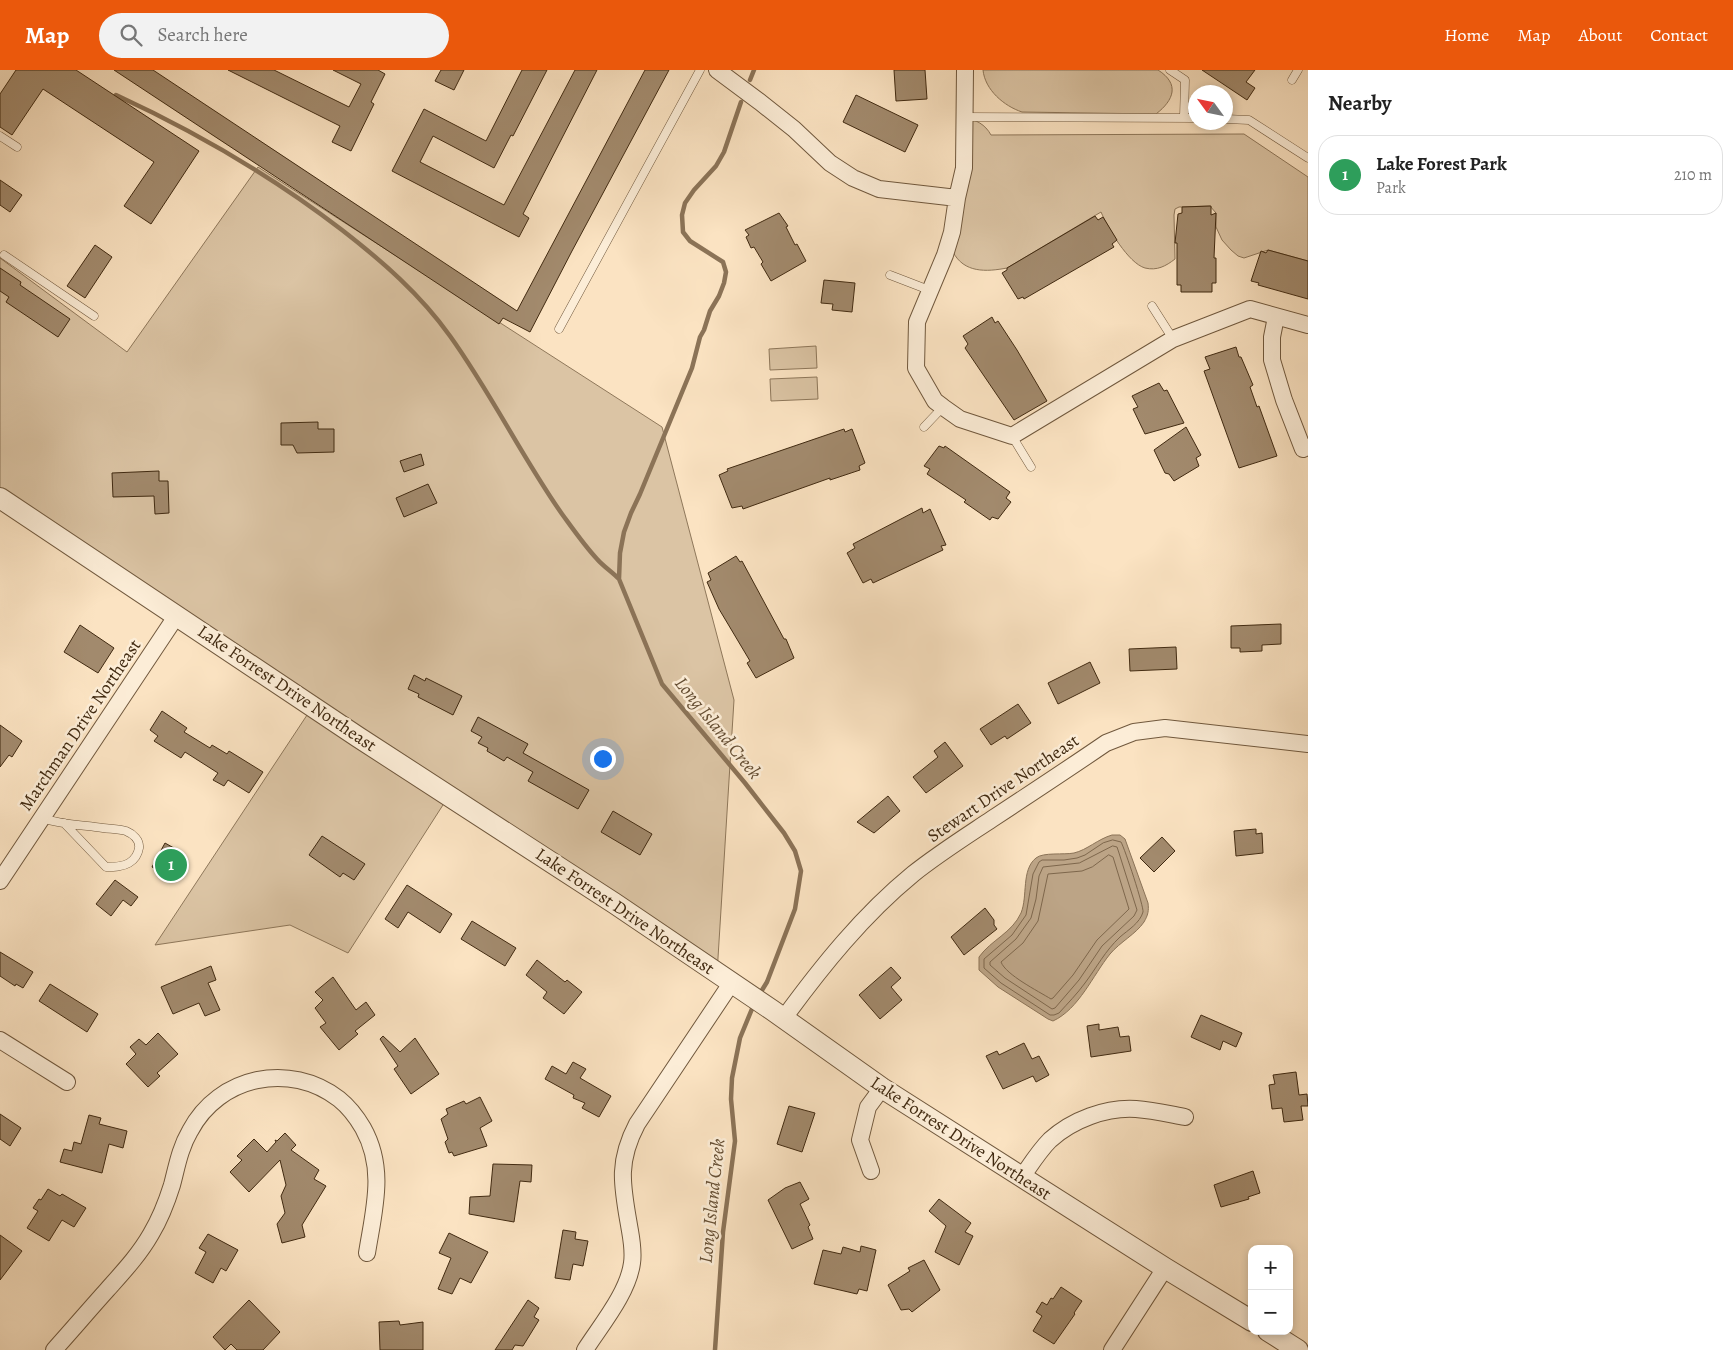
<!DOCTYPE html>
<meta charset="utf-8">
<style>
:root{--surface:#fff;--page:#f2f2f2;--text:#222;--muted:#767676;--line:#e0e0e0;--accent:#ea580c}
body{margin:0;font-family:Alegreya,serif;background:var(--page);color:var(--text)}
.controls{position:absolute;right:15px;bottom:15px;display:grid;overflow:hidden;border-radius:10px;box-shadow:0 2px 8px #0003}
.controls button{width:45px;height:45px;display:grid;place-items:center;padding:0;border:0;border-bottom:1px solid var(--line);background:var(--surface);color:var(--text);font:25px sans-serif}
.compass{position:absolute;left:1188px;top:15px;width:45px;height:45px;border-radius:50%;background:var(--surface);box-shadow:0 2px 8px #0003;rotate:303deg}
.you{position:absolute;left:602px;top:688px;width:18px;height:18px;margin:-12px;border:4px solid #fff;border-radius:50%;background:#1a73e8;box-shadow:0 0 0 8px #1a73e833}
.badge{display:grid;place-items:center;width:32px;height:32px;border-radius:50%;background:var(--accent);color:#fff;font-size:16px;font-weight:700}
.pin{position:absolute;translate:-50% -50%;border:2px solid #fff;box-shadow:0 1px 5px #0006}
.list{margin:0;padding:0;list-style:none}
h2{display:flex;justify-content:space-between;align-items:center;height:65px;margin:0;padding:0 20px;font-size:21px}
h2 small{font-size:16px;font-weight:400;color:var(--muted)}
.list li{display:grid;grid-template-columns:32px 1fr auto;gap:15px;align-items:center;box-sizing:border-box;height:80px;margin:0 10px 10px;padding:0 10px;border:1px solid var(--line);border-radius:20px}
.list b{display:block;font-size:19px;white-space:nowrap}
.list p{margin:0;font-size:16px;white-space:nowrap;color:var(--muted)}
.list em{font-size:16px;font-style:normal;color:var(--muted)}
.icon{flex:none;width:28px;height:28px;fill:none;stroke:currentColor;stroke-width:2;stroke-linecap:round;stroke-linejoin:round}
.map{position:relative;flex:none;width:1308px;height:1280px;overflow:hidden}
header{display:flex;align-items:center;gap:30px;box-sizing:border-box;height:70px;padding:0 25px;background:var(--accent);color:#fff}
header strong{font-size:24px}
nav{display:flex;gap:28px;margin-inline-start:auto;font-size:18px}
.search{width:350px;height:45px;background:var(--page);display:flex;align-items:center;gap:12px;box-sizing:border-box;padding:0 18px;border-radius:28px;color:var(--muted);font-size:19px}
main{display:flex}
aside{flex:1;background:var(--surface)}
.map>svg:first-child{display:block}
</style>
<header>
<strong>Map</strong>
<div class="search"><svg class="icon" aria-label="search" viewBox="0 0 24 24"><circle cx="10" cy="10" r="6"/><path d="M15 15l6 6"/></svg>Search here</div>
<nav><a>Home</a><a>Map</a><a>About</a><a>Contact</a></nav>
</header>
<main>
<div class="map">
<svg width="1308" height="1280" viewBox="0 0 1308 1280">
<rect width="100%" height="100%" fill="#fbe3c2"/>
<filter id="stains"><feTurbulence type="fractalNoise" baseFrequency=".004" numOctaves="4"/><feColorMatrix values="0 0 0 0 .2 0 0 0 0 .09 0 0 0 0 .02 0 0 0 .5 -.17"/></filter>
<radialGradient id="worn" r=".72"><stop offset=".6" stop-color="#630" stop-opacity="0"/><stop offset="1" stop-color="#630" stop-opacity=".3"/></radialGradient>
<path fill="#dbc4a4" stroke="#8e775a" d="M983,0H1158C1180,14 1174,30 1156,44L1022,42C1004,36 985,20 983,0Z
M964,47C976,50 985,54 991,65L1244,64L1308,107V191L1268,180L1244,188L1238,186L1231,180L1222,170L1216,157V143L1210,136L1179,137L1175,139L1174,145L1175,189C1166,196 1157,201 1145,198C1128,193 1108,158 1101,142L1007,198C986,202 964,203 953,182Z
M258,97L662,357L734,630L717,904L450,724L348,883L290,855L155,875L315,633L0,421V188L127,282Z
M816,276L817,298L770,300L769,279Z
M817,307L818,329L771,331L770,309Z"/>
<path fill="#bca486" stroke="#8b7357" d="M1112,765H1120L1125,769L1148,833C1149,841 1148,845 1144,852C1136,864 1120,872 1110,884C1093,905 1079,939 1053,951L1048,949L998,917L979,900V887C991,870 1012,863 1021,843C1028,826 1021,800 1036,788C1043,782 1064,785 1074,783C1087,780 1098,769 1112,765Z"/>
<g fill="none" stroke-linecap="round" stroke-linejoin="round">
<path stroke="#7e674c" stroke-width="1" d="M1113,770L1121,772C1125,779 1144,837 1143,842C1140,853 1128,860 1120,867C1105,881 1097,897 1085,913C1077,924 1068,933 1059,943L1054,945H1050L1001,913L984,898V889L1012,865L1026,845L1033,804L1039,792L1042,790H1064L1077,788L1085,785L1103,773Z
M1113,776L1117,777L1119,783L1137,840L1134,846L1102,876L1079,910L1055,938L1052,939L1005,908L990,895V892L1016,869L1031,848L1036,829L1039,806L1043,797L1079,793Z
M1109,785L1113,787L1129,839L1097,870L1073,905L1053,928L1051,929C1038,921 1006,905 1001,892L1023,873L1038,851L1048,804L1082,801L1092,797Z"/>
<path stroke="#8b7357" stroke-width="4.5" d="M750,10L754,0
M116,25C196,62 272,106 342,160C382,191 420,224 450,266C491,323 522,387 562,444C573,459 584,475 597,489C603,496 612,502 619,509
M741,32L724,82L716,96L694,120L685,133L682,145L683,162L690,171L723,192L726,202L724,213L719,226L710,241L704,260L700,267L692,298L640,424L631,443L624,462L620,483L619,509L662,614L745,713L784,763L795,781L801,801L795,839L767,912L759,925
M715,1280L723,1162L735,1071L731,1029L732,1008L740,968L754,934"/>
</g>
<path fill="#a28a6d" stroke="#412a11" d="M16,0H76L199,81L151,154L124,136L154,92L43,19L12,65L0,57V24Z
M114,0H153L517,241L645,0H669L572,181L530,262L503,248L499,254Z
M228,0H274L349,37L361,14L333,0H378L385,4L371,32L374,34L351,81L332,72L340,56Z
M441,0H464L454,20L435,11Z
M522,0H547L513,66L511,65L494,98L433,66L420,92L504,135L575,0H597L523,144L529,148L519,167L392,101L424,39L486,71Z
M894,0H925L927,29L896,31Z
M1202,0H1255L1246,12L1255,18L1247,30Z
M856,25L918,55L905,82L843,52Z
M0,110L22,125L10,142L0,135Z
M1211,136V145L1216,143L1214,188H1216V213H1212V222H1181V215H1177V173H1175L1178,144L1182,143V137Z
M779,143L788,156L786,157L795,175L797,174L806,191L771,211L761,194L763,192L754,177L751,178L746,167L749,165L745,160Z
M1095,146L1098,150L1103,147L1117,170L1112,174L1114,177L1024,229L1023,227L1018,229L1002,203L1007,200V198Z
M95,175L112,187L85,228L67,216Z
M1268,180L1308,191V229L1258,215L1259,213L1251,211L1261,181L1266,183Z
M0,198L21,212L20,215L70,249L58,267L6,232L9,227L0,221Z
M824,210L855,213L852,242L832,240L833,234L821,233Z
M992,247L995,253L998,251L1017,280L1047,331L1014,350L965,278L968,274L963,266Z
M1236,277L1239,287H1241L1253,315L1250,317L1257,337L1259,336L1277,386L1239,398L1204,301L1210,299L1205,287Z
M1159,313L1164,321L1167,320L1184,353L1145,364L1133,339L1138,337L1132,326Z
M318,352V359H334V382L297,383L293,375H281V353Z
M1186,357L1201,385L1196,388L1199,396L1174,411L1169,404L1165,403L1154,380Z
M844,359L845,362L852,359L865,393L859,396L860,400L830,410V408L743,439L742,436L732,438L719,405L728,401L727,399Z
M939,376L944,378L945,376L1010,422L1006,428L1011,432L998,449L992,447L990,450L964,432L966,430L927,404L930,399L924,396Z
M421,384L424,395L404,402L400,391Z
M159,401V411H168L169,443L155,444L154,426L113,427L112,403Z
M428,414L437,433L404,447L396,428Z
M922,438L923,443L930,439L946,475L941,476L943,480L873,513L871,509L863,513L847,483L855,478L853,474Z
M736,486L740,492L742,491L784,569H786L794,588L756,608L747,593L750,591L719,539L707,512L711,510L708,503Z
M1281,554V574L1262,575V581L1240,582V578H1231V556Z
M80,555L114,578L98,603L64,582Z
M1176,577L1177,599L1130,601L1129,579Z
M1090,592L1100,613L1058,634L1048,613Z
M414,605L425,611L426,608L462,626L453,645L418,627L419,624L408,619Z
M1018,634L1031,653L1007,669L1005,666L991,675L980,659Z
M162,641L187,658L184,662L210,678L212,675L227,684L229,681L263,702L249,723L228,710L224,716L213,710L218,703L185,682L181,688L154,671L158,666L150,660Z
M478,647L528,674L523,683L589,720L578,739L528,711L533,702L507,687L504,691L487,681L488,678L478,673L482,667L471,661Z
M0,655L22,671L12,687L9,685L0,697Z
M945,672L963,696L926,723L913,707L938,687L934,681Z
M888,726L900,741L874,763L857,752Z
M613,741L652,764L640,785L601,762Z
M1256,759V764L1262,763L1263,783L1236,786L1234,761Z
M322,766L365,794L354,810L343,803L340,807L309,785Z
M1162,767L1175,781L1154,802L1140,788Z
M165,773L181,782L168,806L152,797Z
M115,810L138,827L131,836L123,830L111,846L96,834Z
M407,815L452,844L440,863L408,842L398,858L385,849Z
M985,838L994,850V855L997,859L964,885L951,867Z
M472,851L516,878L505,896L461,869Z
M0,882L33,902L23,918L16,914L15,916L0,906Z
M537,890L565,912L567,910L582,922L564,944L543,928L547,922L526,905Z
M211,896L216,910L208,913L220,940L205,946L199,933L173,944L161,917Z
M891,897L901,908L891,917L902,930L880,949L859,925Z
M333,907L356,940L366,932L375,945L355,961L358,964L339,980L320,957L326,953L315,938L323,930L315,922Z
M50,914L98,944L87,962L39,931Z
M1201,945L1242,963L1236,977L1223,971L1220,980L1191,967Z
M1099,954V960L1118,957L1120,967L1129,966L1131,981L1091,987L1087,956Z
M158,963L178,984L157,1003L160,1006L148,1017L126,994L136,984L130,977L139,969L146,975Z
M383,966L400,982L415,968L439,1004L411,1024L394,999L398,996L380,969Z
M1024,973L1032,989L1039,986L1049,1005L1036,1012L1033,1006L1003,1019L986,986L997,981L999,985Z
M573,992L586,999L580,1008L611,1026L599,1047L582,1038L585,1033L573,1028L574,1025L545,1009L552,996L566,1004Z
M1296,1002L1299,1025L1307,1024L1308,1036H1301L1303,1050L1284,1052L1282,1038L1272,1039L1269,1015L1275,1014L1273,1005Z
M480,1027L492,1051L480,1058L487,1076L454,1086L452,1082L449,1083L445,1072L448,1069L441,1049L448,1044L446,1039L464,1031L466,1034Z
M789,1036L815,1043L802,1082L777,1074Z
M0,1044L21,1058L10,1076L0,1069Z
M89,1045L101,1048L99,1054L127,1061L123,1078L109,1074L102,1103L60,1092L64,1079L72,1081L74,1072L81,1074Z
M285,1063L296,1075L291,1080L319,1100L314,1109L326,1116L302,1155L305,1167L282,1173L277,1154L285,1143L281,1126L286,1115L280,1090L249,1122L230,1102L242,1090L237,1086L254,1069L267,1082L276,1072L275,1070L277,1071Z
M493,1094L532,1095L531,1112L520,1111L514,1152L469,1144L470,1127L490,1126Z
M1253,1101L1260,1123L1248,1127L1249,1129L1221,1137L1214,1115Z
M800,1112L809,1129L800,1134L810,1155L808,1157L813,1169L792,1179L768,1130L785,1118Z
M48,1119L60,1126L62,1124L86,1138L74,1157L62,1150L49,1171L27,1158L38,1141L33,1138L39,1129L41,1130Z
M939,1129L971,1153L965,1162L973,1166L959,1195L935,1182L946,1156L929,1141Z
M563,1160L576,1162L575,1169L588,1171L583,1196L573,1194L570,1210L555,1208Z
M449,1163L488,1182L471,1213L460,1208L452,1224L438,1219L451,1188L439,1183Z
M208,1164L238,1180L226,1201L221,1198L213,1213L195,1203L206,1182L199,1178Z
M0,1165L22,1181L0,1210Z
M861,1176L876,1180L867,1221L859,1219L857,1224L814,1214L823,1180L841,1184L843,1177L860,1182Z
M924,1190L940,1220L912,1242L909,1239L901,1240L888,1215L910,1201L908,1198Z
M1061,1217L1082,1231L1074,1243L1075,1244L1054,1274L1033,1261L1042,1246L1036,1242L1042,1232L1047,1235L1051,1228L1053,1229Z
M249,1230L280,1262L263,1280H237L231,1274L225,1280L213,1267Z
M528,1230L539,1238L534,1247L539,1250L523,1276L515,1275L512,1280H495Z
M399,1251L400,1255L423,1252V1280H380L379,1252Z"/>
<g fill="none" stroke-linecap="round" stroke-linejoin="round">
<defs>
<path id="service" d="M1170,0L1185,10L1184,47
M1292,10L1298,0
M964,47L1196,48
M1226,49L1249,50L1308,88
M0,66L17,77
M4,185L94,246
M890,205L929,220
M1152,236L1173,269
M559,259L700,0
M924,357L943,337
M1012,366L1031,397
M42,748C62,755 83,755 103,758C110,759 119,759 126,761C133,764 140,770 139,778C138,784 134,790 129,793C122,797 114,797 106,797L64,753"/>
<path id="minor" d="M717,0L760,32L794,59L830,93L853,108L879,119L957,128
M965,0L964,98L957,128L952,162L945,185L917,252L916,298L935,331L943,337L960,349L1012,366L1173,269L1250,239L1308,255
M1276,247L1272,267V290L1284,330L1303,379L1308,377
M0,811L177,545
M784,948C822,896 863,845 913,804C938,784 965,767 992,749C1030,724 1068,699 1106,673L1134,662L1165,658L1308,674
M0,970L67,1012
M871,1101L860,1070L868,1037L882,1018
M1022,1107C1031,1094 1039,1081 1050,1070C1072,1050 1106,1037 1136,1039C1152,1040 1169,1044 1185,1047
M54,1280C72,1260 89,1240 107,1220C123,1202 139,1185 151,1164C160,1149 167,1131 172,1115C177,1096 180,1078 190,1061C219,1006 290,991 339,1029C349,1037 356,1046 363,1058C386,1099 374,1139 367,1183
M585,1280C601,1255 628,1223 632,1193C634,1180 631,1167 629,1155C622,1115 617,1092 637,1054L732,912
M1112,1280L1165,1198"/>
<path id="tertiary" d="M0,428L358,667L614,833L772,940L882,1018L1165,1198L1252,1251
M1268,1261L1298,1280"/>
</defs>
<use href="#service" stroke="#70583d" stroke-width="9"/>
<use href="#minor" stroke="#70583d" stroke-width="18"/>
<use href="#tertiary" stroke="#70583d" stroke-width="22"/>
<use href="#service" stroke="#fcedd7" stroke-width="8"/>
<use href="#minor" stroke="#fcedd7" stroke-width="16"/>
<use href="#tertiary" stroke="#fcedd7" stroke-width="20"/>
</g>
<g text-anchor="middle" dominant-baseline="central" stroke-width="5" stroke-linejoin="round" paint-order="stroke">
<g font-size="18" fill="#412a11" stroke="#fcedd7">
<text transform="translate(287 618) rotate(34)">Lake Forrest Drive Northeast</text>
<text transform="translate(80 655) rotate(-56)">Marchman Drive Northeast</text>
<text transform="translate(1003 718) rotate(-34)">Stewart Drive Northeast</text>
<text transform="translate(625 841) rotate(34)">Lake Forrest Drive Northeast</text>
<text transform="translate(961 1068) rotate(33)">Lake Forrest Drive Northeast</text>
</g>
<g font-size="19" font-style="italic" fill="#664f34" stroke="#fcedd7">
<text transform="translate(718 658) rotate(51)">Long Island Creek</text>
<text transform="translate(712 1131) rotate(-84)">Long Island Creek</text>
</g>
</g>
<rect width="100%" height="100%" filter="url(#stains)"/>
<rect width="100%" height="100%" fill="url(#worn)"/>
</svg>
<div class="controls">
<button>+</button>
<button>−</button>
</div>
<svg class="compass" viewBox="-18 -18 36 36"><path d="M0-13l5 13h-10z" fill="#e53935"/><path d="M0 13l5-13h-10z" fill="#767676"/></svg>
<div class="you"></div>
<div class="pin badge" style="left:171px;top:795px;background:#2e9e5b">1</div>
</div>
<aside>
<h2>Nearby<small></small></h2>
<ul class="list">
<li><span class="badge" style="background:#2e9e5b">1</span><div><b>Lake Forest Park</b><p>Park</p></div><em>210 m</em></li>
</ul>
</aside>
</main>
